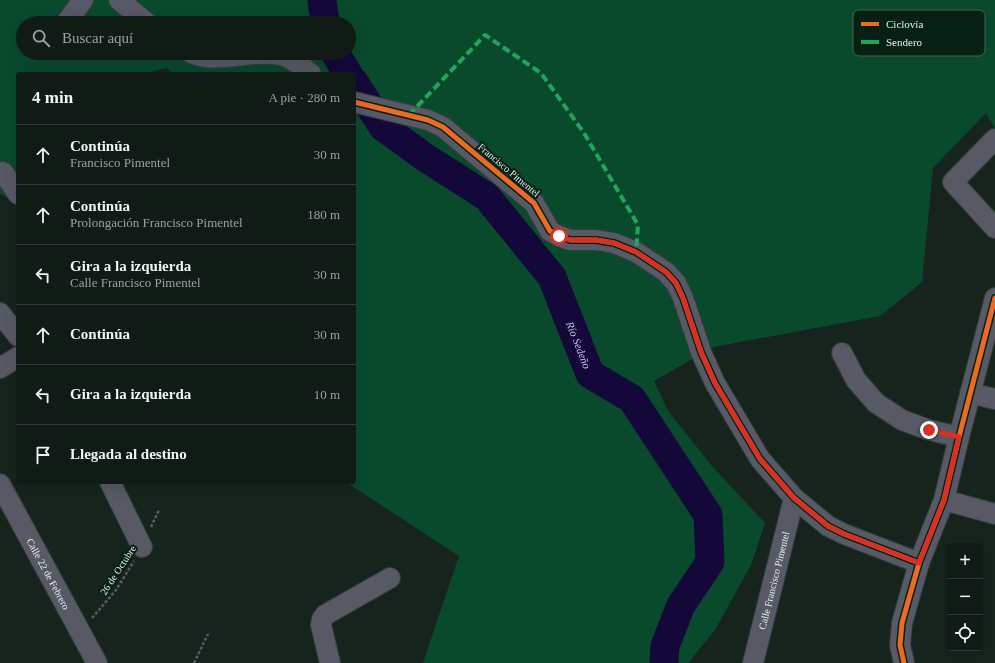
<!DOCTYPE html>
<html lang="es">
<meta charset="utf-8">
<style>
:root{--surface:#101b16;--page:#1e2823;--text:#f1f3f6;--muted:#9ca1a1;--line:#303935}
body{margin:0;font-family:"Times New Roman",serif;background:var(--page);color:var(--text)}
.controls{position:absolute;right:12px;bottom:12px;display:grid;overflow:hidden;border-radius:4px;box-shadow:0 4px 16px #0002}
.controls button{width:36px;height:36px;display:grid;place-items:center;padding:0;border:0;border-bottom:1px solid var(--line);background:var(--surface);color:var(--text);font:20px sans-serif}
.stop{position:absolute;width:12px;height:12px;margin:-9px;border:3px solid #d93025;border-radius:50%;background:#fff}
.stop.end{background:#d93025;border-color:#fff;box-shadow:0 1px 4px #0008}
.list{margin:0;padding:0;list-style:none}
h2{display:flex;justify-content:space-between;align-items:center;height:52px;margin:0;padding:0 16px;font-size:17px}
h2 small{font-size:13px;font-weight:400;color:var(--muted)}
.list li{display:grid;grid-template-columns:26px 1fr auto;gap:12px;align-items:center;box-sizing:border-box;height:60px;padding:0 16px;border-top:1px solid var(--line)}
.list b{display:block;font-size:15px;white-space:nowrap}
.list p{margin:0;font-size:13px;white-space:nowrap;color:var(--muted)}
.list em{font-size:13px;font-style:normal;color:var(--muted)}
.icon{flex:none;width:22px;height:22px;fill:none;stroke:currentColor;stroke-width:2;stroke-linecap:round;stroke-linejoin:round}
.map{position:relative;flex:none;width:995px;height:663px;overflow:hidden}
.search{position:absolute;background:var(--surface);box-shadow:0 4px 16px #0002;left:16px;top:16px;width:340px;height:44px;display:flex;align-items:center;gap:10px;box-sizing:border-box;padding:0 14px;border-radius:22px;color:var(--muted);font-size:15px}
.panel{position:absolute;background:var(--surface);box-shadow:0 4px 16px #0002;left:16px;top:72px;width:340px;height:412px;border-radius:4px}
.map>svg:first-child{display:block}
</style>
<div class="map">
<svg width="995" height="663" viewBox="0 0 995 663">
<rect width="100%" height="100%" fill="#16241d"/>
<path fill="#094a2d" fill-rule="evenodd" d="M0,0H995V129L986,113L933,168L922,282L880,316L713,347L654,381L668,411L712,466L765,523L751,565L715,630L688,663H423L459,556L346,482H354V74H172L167,68L140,74H18V203L0,194ZM23,23H349V53H23Z"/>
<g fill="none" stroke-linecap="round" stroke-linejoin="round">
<g stroke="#14083b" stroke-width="29">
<path d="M322,0L325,23"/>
<path d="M335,53L348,74"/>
<path id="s1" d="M354,82L383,127L426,158L487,197L552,277L590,374L632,399L708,515L710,562L681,605L665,646L664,663"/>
</g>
<defs>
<g id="street">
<path d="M119,0L147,23"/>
<path d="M66,23L83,0"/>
<path d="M191,53C196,55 201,57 206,57C230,60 256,50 280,55C292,57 302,67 311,74"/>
<path d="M354,102L428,120L443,127L534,203L550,231L559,236L570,240H596L614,243L636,252L666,272L676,283L683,298L701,352L715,383L760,459L774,475L794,498L828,526L844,534L919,563"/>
<path d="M995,139L953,182L995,228"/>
<path d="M3,172L18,194"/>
<path d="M0,313L18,336"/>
<path d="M842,353L856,380L876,403L902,420L929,430L959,437"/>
<path d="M0,368L18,357"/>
<path d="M970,393L995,399"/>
<path d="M110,482L142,547"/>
<path id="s2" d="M0,484L97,663"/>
<path d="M944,500L995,514"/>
<path d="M330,663L321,625L322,619L325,615L390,578"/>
<path id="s3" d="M753,663L794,498"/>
<path d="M904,663L900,645L902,623L919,563L944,500L959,437L995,298"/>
</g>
</defs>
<use href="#street" stroke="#334039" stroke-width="22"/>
<path stroke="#595d64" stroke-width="2.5" stroke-dasharray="3 2" stroke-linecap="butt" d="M151,527L159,510
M92,618L116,590L134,561
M194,663L208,634"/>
<use href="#street" stroke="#575966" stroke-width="20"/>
<path stroke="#20a55d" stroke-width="4" stroke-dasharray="8 4" stroke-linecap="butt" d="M409,115L485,35L541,73L584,133L638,225L636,252"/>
<defs>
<path id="cycleway" d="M354,102L428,120L443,127L534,203L550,231L559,236L570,240H596L614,243L636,252L666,272L676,283L683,298L701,352L715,383L760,459L774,475L794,498L828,526L844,534L919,563
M904,663L900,645L902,623L919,563L944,500L959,437L995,298"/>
</defs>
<use href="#cycleway" stroke="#062113" stroke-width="8"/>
<use href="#cycleway" stroke="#ed6a23" stroke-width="5"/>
</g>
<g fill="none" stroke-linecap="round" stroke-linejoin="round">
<path stroke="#d93025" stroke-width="5" d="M559,236L570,240H596L614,243L636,252L666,272L676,283L683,298L701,352L715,383L760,459L774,475L794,498L828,526L844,534L919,563L944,500L959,437L929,430"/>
</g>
<g text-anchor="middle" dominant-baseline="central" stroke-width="4" stroke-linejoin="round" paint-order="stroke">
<g font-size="10" fill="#e2f2e8" stroke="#062113">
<text transform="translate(509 170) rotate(40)">Francisco Pimentel</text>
<text transform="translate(118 570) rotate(-57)">26 de Octubre</text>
<text stroke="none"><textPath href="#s2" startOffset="102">Calle 22 de Febrero</textPath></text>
<text stroke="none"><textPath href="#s3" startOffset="85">Calle Francisco Pimentel</textPath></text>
</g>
<g font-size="11" font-style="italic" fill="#c4c4f0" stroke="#062113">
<text stroke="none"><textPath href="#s1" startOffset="355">Río Sedeño</textPath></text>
</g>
</g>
<rect x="853" y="10" width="132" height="46" rx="6" fill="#062113" stroke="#486053" stroke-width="1"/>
<rect x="861" y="22" width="18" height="4" fill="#ed6a23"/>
<rect x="861" y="40" width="18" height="4" fill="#20a55d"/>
<g font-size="11" fill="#e2f2e8">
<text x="886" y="28">Ciclovía</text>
<text x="886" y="46">Sendero</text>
</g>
</svg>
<div class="controls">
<button>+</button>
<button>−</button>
<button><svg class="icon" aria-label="locate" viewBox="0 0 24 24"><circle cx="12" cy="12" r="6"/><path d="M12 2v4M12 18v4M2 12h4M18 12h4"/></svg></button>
</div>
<div class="stop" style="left:559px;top:236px"></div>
<div class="stop end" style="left:929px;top:430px"></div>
<div class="search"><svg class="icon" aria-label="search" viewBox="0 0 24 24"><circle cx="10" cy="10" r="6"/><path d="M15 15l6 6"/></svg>Buscar aquí</div>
<section class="panel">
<h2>4 min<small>A pie · 280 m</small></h2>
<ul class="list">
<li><svg class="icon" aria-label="ahead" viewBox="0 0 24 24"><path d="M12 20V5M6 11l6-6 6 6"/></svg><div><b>Continúa</b><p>Francisco Pimentel</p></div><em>30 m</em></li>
<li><svg class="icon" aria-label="ahead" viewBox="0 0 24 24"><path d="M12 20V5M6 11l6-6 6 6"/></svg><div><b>Continúa</b><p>Prolongación Francisco Pimentel</p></div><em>180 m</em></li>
<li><svg class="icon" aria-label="left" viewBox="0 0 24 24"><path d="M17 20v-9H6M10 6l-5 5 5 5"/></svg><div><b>Gira a la izquierda</b><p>Calle Francisco Pimentel</p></div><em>30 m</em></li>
<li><svg class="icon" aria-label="ahead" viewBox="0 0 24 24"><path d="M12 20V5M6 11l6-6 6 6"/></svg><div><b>Continúa</b></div><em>30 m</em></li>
<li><svg class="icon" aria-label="left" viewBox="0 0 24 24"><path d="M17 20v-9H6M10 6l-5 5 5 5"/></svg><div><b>Gira a la izquierda</b></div><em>10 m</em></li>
<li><svg class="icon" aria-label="arrive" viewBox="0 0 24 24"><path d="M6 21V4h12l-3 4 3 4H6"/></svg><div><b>Llegada al destino</b></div></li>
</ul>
</section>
</div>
